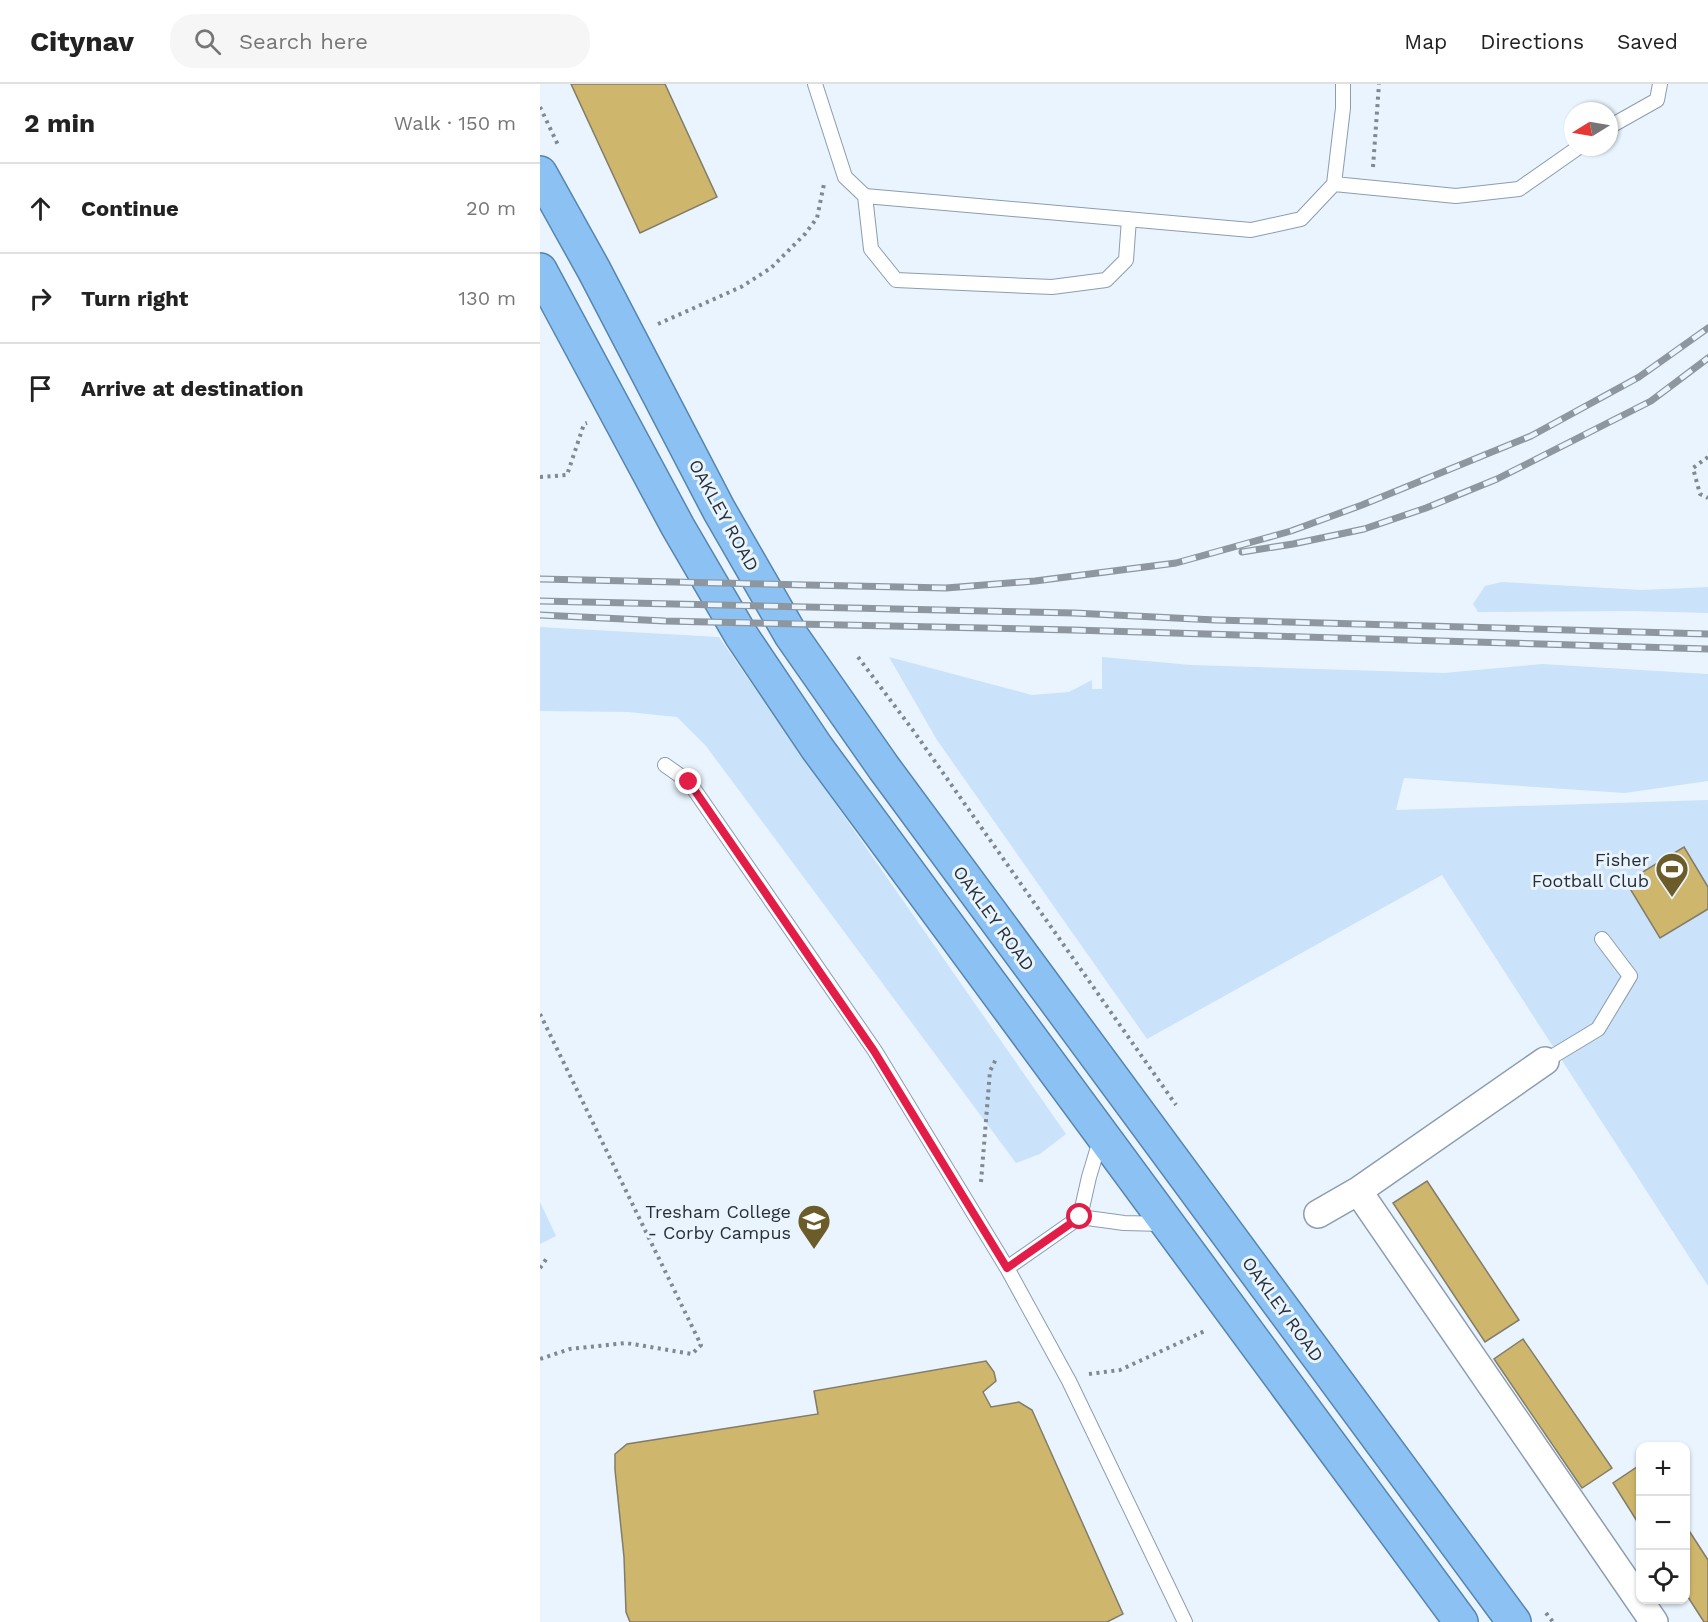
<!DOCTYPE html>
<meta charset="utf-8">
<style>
:root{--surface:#fff;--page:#f6f6f6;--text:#222;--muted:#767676;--line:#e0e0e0}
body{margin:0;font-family:"Work Sans",sans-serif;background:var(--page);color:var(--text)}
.controls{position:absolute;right:18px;bottom:18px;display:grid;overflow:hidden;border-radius:12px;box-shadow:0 2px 4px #0004}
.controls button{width:54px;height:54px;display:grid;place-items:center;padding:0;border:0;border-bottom:2px solid var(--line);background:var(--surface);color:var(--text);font:30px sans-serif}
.compass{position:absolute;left:1024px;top:18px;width:54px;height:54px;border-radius:50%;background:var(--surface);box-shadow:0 2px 4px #0004;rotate:259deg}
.stop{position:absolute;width:18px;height:18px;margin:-14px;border:4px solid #e11d48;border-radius:50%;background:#fff}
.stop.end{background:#e11d48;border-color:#fff;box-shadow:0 2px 6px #0008}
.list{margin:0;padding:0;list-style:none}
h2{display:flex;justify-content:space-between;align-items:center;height:78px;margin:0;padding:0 24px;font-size:26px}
h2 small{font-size:20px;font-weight:400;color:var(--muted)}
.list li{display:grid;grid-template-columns:39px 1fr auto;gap:18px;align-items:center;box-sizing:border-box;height:90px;padding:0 24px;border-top:2px solid var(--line)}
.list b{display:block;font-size:22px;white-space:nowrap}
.list em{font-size:20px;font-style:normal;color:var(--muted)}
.icon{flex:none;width:33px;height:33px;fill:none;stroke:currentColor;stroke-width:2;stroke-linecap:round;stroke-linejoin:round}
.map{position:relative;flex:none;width:1168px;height:1538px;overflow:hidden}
header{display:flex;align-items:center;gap:36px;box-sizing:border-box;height:84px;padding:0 30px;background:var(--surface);border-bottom:2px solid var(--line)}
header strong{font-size:28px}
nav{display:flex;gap:33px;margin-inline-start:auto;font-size:21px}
.search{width:420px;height:54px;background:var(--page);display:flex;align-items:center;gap:15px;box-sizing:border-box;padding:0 21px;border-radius:24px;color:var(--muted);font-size:22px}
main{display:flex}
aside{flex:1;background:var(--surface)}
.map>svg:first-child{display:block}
</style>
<header>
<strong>Citynav</strong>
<div class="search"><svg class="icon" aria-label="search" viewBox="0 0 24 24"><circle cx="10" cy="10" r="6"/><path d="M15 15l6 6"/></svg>Search here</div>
<nav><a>Map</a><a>Directions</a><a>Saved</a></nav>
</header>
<main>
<aside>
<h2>2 min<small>Walk · 150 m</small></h2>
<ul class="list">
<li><svg class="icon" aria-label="ahead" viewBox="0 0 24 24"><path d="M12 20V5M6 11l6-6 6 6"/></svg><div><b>Continue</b></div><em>20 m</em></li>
<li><svg class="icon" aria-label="right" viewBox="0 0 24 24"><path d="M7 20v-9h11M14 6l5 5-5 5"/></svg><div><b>Turn right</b></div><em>130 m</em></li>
<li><svg class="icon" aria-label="arrive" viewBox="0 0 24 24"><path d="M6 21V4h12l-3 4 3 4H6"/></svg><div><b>Arrive at destination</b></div></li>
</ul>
</aside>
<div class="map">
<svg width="1168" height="1538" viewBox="0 0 1168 1538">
<rect width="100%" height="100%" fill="#e9f4fe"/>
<path fill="#cae3fb" d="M962,498L1102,506L1168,503V529L1094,527L938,528L933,520L945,502Z
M0,543L179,553L526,1050L500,1070L476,1079L166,662L137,633L88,628L0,627Z
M349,573L492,611L529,608L552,596V605H562V573L651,581L904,589L1002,580L1168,590V697L1085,709L864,694L856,726L1168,716V1202L902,791L607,955L397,656Z
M0,1118L16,1152L0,1160Z"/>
<path fill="#ceb76c" stroke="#827c68" stroke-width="1.5" d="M31,0H125L177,113L100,149Z
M1144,763L1168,803V825L1120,854L1086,798Z
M887,1097L979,1236L945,1258L853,1119Z
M983,1255L1072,1384L1042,1404L954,1275Z
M446,1277L454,1288L456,1297L443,1308L451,1323L479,1318L492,1326L583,1530L567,1538H90L86,1528L84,1473L75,1386V1370L87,1360L278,1330L274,1307Z
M1100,1381V1442L1073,1399Z
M1146,1442L1168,1476V1538H1164L1146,1510Z"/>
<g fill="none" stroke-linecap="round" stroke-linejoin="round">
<defs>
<path id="service" d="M275,0L305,93L325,112L711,146L761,135L794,100L803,24V0
M1069,43L1117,16L1120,0
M794,100L916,112L979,105L1039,63
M325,112L331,165L356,196L512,203L566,196L586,176L589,135
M125,681L149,698L335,967L467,1184L529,1297L645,1538
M1005,977L1058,945L1090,892L1062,855
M540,1133L584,1139L624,1140
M467,1184L540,1133L549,1093L561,1053"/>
<path id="minor" d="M1005,977L818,1107L1114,1538
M778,1130L818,1107"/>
<path id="trunk" d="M0,89L54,186L179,426L251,551L344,684L974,1538
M0,186L138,443L201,551L277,664L921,1538"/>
</defs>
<use href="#service" stroke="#8c9dae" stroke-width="16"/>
<use href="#minor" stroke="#8c9dae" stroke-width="30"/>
<use href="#trunk" stroke="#5685af" stroke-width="36"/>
<path stroke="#808890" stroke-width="4" stroke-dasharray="3 4.5" stroke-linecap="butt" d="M0,23L19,63
M833,83L839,0
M118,240L201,203L231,184L265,150L277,134L284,100
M1168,373L1153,384L1160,410L1168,414
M0,393L27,391L44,340L47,339
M318,573L375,649L636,1021
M0,930L161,1261L152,1270L86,1259L30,1265L0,1275
M441,1098L450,987L456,975
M0,1184L7,1174
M549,1290L580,1286L667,1246
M1006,1529L1013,1538"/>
<use href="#service" stroke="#fff" stroke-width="14"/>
<use href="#minor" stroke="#fff" stroke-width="27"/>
<use href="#trunk" stroke="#8cc2f3" stroke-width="33"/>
<defs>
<path id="rail" d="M702,468L753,460L824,445L886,424L957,395L1111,317L1168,274
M0,495L406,504L495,497L636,479L751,447L822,421L991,352L1099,293L1168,244
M0,517L534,529L675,536L1168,550
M0,531L125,537L533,546L1168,565"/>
</defs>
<use href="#rail" stroke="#8e979f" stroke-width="7"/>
<use href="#rail" stroke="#e9f4fe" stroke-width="4.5" stroke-dasharray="14" stroke-linecap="butt"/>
</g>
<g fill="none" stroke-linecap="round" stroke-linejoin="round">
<path stroke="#e11d48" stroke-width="8" d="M149,698L334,967L467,1184L540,1133"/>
</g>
<defs>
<symbol id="stadium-pin" viewBox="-11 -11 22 30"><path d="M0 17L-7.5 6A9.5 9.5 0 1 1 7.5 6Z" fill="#6b5c29" stroke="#e9f4fe"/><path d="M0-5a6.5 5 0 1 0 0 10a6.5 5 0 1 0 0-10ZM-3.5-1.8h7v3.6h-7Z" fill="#fff"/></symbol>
<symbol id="university-pin" viewBox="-11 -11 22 30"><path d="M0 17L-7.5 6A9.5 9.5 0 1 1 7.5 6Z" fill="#6b5c29" stroke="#e9f4fe"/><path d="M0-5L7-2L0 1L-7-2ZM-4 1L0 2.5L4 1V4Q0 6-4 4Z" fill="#fff"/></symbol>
</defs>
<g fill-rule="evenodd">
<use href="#stadium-pin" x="1113" y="766" width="38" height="52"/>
<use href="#university-pin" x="255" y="1118" width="38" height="52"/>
</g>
<g text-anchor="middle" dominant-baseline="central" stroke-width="6" stroke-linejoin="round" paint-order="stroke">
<g font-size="18" fill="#282f35" stroke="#e9f4fe">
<text transform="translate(184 431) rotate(61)">OAKLEY ROAD</text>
<text transform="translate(454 834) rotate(54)">OAKLEY ROAD</text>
<text transform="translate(743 1225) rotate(54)">OAKLEY ROAD</text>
</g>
<g font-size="18" fill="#282f35" stroke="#e9f4fe" text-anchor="end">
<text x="1109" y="775">Fisher<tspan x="1109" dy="21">Football Club</tspan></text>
<text x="251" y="1127">Tresham College<tspan x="251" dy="21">- Corby Campus</tspan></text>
</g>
</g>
</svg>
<div class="controls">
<button>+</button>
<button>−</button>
<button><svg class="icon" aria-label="locate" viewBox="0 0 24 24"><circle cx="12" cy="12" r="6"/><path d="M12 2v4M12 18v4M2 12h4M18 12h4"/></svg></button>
</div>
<svg class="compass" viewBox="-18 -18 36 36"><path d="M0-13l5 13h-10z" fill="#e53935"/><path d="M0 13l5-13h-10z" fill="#767676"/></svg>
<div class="stop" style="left:540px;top:1133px"></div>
<div class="stop end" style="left:149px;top:698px"></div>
</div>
</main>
